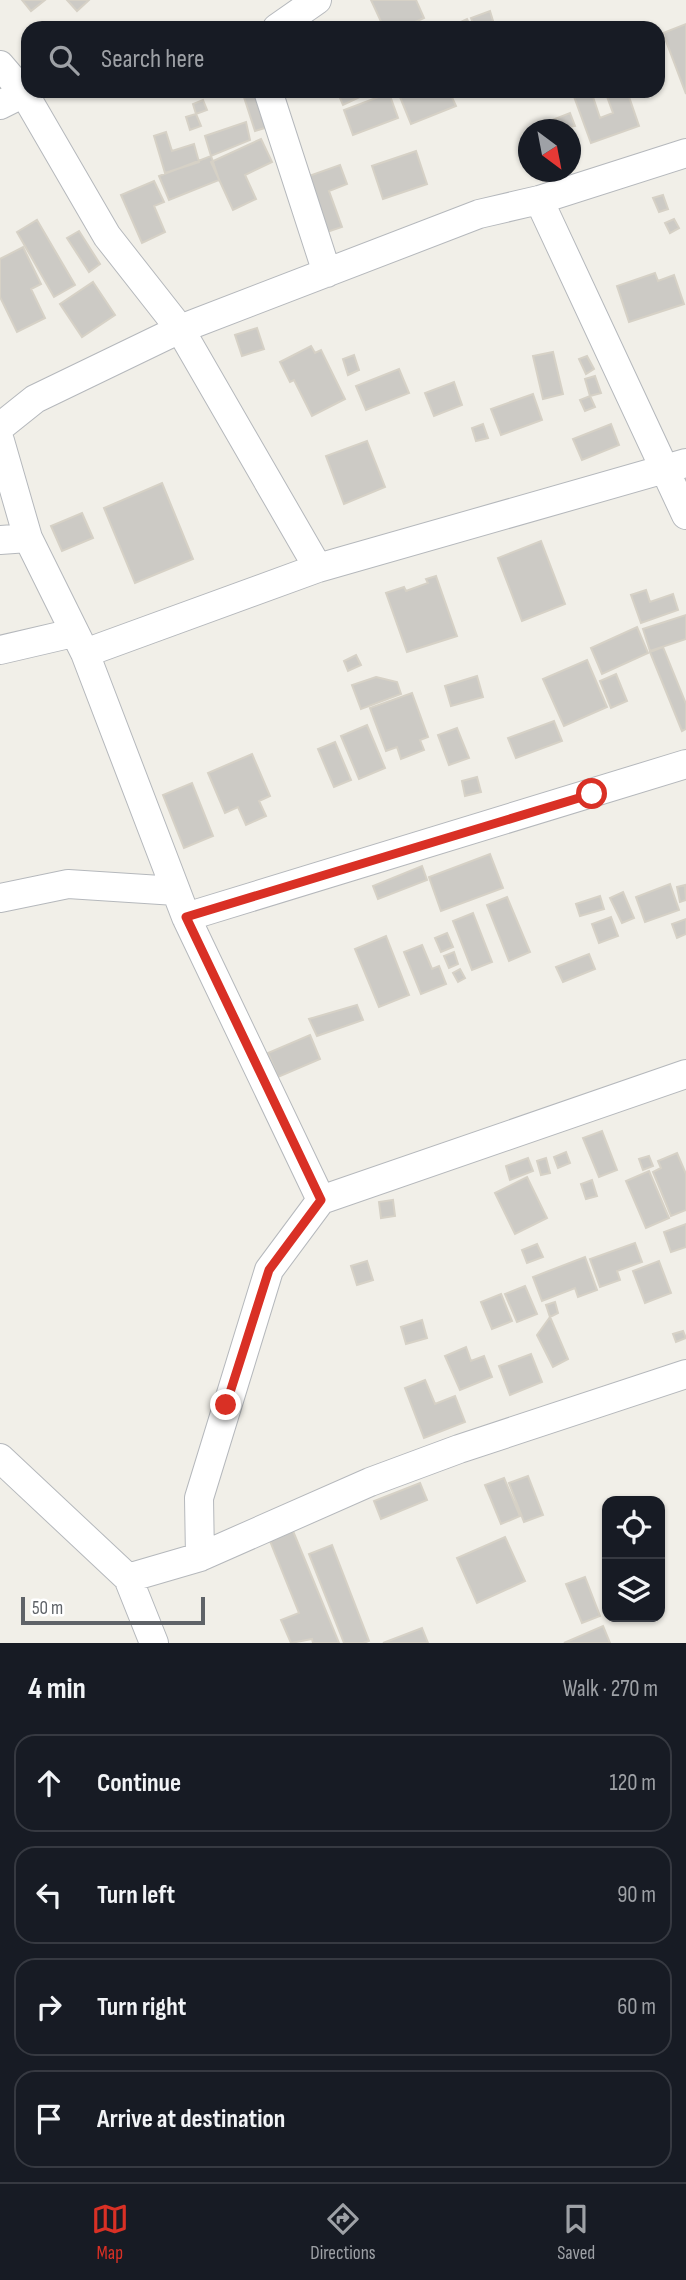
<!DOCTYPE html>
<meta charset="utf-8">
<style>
:root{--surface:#171b24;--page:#242831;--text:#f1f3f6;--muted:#9ea1a6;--line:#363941;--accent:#d93025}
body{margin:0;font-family:"Sofia Sans Condensed",sans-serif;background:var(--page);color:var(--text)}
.controls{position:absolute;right:21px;bottom:21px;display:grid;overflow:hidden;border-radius:14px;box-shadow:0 2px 5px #0004}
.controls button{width:63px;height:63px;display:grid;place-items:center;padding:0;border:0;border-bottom:2px solid var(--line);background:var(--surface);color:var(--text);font:35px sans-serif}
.compass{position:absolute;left:518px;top:119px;width:63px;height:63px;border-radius:50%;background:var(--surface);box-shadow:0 2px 5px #0004;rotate:148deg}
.scale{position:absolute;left:21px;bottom:18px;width:184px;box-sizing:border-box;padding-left:7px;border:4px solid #5f6368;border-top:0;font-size:19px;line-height:24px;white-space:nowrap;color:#5f6368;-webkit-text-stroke:5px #fff;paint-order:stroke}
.stop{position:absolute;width:21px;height:21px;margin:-16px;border:5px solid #d93025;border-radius:50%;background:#fff}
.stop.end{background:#d93025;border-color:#fff;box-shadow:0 2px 7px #0008}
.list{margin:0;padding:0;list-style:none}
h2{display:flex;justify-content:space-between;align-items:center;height:91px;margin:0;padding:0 28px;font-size:30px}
h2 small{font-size:23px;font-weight:400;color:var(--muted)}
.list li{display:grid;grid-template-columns:46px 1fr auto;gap:21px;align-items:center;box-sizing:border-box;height:98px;margin:0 14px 14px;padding:0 14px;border:2px solid var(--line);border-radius:21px}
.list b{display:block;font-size:26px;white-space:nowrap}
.list em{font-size:23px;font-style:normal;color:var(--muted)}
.icon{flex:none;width:38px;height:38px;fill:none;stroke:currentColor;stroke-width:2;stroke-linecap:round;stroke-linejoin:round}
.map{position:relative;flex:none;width:686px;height:1643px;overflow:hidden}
.search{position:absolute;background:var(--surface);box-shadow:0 2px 5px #0004;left:21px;right:21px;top:21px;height:77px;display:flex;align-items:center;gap:18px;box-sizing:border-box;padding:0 24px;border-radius:21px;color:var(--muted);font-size:26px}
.sheet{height:539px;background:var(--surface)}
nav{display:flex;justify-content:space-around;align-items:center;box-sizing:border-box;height:98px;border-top:2px solid var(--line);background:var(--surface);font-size:19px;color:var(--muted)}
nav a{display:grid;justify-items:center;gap:4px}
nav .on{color:var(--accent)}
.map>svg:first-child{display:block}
</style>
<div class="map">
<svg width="686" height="1643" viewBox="0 0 686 1643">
<rect width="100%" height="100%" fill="#f1efe8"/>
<path fill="#cccac5" stroke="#d6d1c6" stroke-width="2" d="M22,0H45L31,11Z
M67,0H89L77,11Z
M371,0H416L424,18L402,28H384Z
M490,11L493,21L475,28L471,18Z
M467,19L471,28H448Z
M686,24V94L663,33Z
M242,91H256L268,127L255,131Z
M337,91H362L364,95L343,105Z
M414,91H449L456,106L411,124L400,97Z
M572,91H591L600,118L613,113L605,91H627L639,126L591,143Z
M389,93L398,118L353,135L344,110Z
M203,100L207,110L196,114L193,104Z
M570,113L575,126L550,130L547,122Z
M196,114L201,126L190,130L186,117Z
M246,122L250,140L211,156L205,136Z
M166,132L172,151L194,144L199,162L165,173L154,136Z
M261,139L272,162L245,175L256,199L233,210L211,162Z
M416,151L427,184L383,199L372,166Z
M211,156L219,180L169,200L159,176Z
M340,165L347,184L329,191L342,227L327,232L306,177Z
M154,181L164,202L154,206L165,232L142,243L121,195Z
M663,195L668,209L659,212L653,198Z
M674,219L679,228L670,233L665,223Z
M37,220L75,285L54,297L17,232Z
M79,231L100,264L89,272L67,238Z
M23,247L41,284L31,289L45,318L17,332L0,297V259Z
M655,273L658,281L674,275L684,304L629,322L617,286Z
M93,282L115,315L82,337L60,304Z
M257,328L264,349L242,356L235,335Z
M311,346L315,353L321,350L345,399L312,416L294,380L290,382L280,362Z
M553,352L563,394L543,399L533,356Z
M354,355L359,370L348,375L343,359Z
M587,356L594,369L586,374L579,359Z
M399,369L409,393L366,410L356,386Z
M595,376L601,393L590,396L585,379Z
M454,382L462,405L434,416L425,393Z
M533,394L542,420L501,435L491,409Z
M590,396L595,407L585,411L580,400Z
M483,424L488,438L476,441L472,428Z
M611,424L619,445L582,460L573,439Z
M367,441L385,487L344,504L326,456Z
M162,483L193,559L135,583L104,508Z
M82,513L93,538L62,551L51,526Z
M541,541L565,604L522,621L498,558Z
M436,576L457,636L407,652L386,593L404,587L406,591L428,583L426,579Z
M646,590L650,602L673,594L678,610L641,623L631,595Z
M686,615V639L650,651L643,629Z
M637,627L648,653L602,674L591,648Z
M663,647L686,704V729L682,731L650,652Z
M356,655L361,665L348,671L344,661Z
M587,660L607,707L564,726L543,679Z
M616,674L627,701L611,708L600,681Z
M477,676L483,697L451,706L445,686Z
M376,677L397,682L401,694L361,709L352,685Z
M412,693L428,737L420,740L424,750L401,759L397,747L386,751L370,708Z
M554,721L562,741L516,758L508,738Z
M367,725L385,768L359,779L341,736Z
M457,728L469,758L449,765L438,735Z
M335,742L351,780L334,787L318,749Z
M252,754L270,796L259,801L266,816L246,825L238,807L225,813L208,773Z
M477,777L481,792L465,796L462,781Z
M192,783L213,836L184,848L163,795Z
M490,854L503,888L441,911L429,877Z
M422,866L427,880L378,899L373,886Z
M670,884L679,910L645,922L636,897Z
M685,885L686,900L680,902L677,887Z
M623,892L634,918L622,923L610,898Z
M600,896L604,909L580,916L576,904Z
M507,897L530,952L509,961L487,905Z
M473,913L492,962L472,970L453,921Z
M611,917L618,936L599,943L592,924Z
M686,919V934L677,938L672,924Z
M447,933L453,947L441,952L435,938Z
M386,936L409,995L379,1007L355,949Z
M422,945L432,969L439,966L446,984L421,994L404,952Z
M454,952L458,964L449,968L444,956Z
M589,954L595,969L563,982L556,967Z
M460,969L465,978L458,982L453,973Z
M357,1005L363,1020L317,1036L309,1019Z
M310,1035L320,1059L278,1077L268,1053Z
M602,1131L617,1170L599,1177L583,1138Z
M566,1152L570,1163L558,1168L554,1157Z
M677,1153L686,1174V1210L671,1216L653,1172L661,1168L658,1161Z
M649,1156L653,1166L643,1170L639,1159Z
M528,1158L533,1171L510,1180L506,1166Z
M546,1158L550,1173L541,1175L537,1161Z
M649,1171L669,1218L646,1228L626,1181Z
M527,1177L547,1218L515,1234L495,1193Z
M592,1180L597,1196L586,1199L581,1184Z
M393,1200L395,1216L381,1218L379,1202Z
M686,1224V1247L671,1252L664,1232Z
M635,1243L642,1262L617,1271L620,1280L600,1287L590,1259Z
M537,1244L543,1257L527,1263L522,1250Z
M585,1257L597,1290L578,1297L575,1288L542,1301L533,1277Z
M367,1261L373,1280L357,1285L351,1266Z
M659,1261L671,1293L645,1303L633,1271Z
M525,1286L537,1314L517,1322L505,1294Z
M501,1294L512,1321L492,1329L481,1302Z
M555,1302L558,1313L550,1317L546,1305Z
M550,1317L568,1359L553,1367L537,1335Z
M422,1320L427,1338L406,1344L401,1327Z
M683,1331L686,1338L676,1342L673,1334Z
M466,1347L471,1361L484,1356L492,1377L460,1390L445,1356Z
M531,1354L542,1382L510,1395L499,1366Z
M425,1380L435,1404L455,1396L465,1422L424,1438L405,1388Z
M528,1476L543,1515L524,1522L509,1483Z
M504,1478L520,1516L501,1524L485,1485Z
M420,1483L427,1500L381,1519L374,1501Z
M293,1531L339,1643H313L312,1639L291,1643L281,1620L299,1613L270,1541Z
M505,1537L525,1581L477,1603L457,1558Z
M332,1545L369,1641L363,1643H344L309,1554Z
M585,1577L600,1616L582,1623L566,1584Z
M603,1626L610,1643H564Z
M422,1628L428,1643H383Z"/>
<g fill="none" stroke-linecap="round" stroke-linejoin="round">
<defs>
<path id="street" d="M277,28L317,0
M0,65L24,93L107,236L180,329L318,568
M268,91L327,273
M0,105L28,91
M539,200L686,515
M0,427L35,399L180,329L479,214L539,200L686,153
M0,441L28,538L85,653L186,917L321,1200
M0,540L28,538
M0,650L73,633
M85,653L318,568L686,463
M0,898L68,884L176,891
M186,917L686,764
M0,1458L128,1578L154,1643
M200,1557L199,1498L269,1270L321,1200L686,1074
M128,1578L200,1557L370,1482L459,1449L686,1374"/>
</defs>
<use href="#street" stroke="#b5b8bc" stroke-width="30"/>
<use href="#street" stroke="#fff" stroke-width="28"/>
</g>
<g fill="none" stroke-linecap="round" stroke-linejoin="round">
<path stroke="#d93025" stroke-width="9" d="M226,1405L269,1270L321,1200L186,917L592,794"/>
</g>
</svg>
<div class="controls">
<button><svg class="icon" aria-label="locate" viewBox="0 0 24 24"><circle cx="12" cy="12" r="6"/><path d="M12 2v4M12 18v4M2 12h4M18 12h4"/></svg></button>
<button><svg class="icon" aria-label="layers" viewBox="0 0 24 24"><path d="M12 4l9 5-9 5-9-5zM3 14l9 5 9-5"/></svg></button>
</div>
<svg class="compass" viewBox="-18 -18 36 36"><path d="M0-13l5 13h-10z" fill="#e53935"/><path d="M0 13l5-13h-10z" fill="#9ea1a6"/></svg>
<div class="scale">50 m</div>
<div class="stop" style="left:592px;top:794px"></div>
<div class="stop end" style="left:226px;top:1405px"></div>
<div class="search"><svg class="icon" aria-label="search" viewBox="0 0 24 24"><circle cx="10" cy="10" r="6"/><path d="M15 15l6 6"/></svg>Search here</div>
</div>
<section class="sheet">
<h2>4 min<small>Walk · 270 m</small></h2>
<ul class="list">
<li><svg class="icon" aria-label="ahead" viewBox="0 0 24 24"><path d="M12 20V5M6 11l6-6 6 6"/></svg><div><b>Continue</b></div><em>120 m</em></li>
<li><svg class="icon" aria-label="left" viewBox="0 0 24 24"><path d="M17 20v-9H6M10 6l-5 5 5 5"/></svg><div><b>Turn left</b></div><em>90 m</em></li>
<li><svg class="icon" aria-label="right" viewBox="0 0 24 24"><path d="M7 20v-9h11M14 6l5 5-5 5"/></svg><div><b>Turn right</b></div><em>60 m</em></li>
<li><svg class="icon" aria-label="arrive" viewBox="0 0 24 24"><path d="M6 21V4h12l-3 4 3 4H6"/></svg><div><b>Arrive at destination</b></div></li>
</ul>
</section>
<nav>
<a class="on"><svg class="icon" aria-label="map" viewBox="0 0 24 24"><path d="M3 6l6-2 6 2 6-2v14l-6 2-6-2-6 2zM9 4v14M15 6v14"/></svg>Map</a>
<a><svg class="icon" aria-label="directions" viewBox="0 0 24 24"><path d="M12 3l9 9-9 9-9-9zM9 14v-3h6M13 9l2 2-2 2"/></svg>Directions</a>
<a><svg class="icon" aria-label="saved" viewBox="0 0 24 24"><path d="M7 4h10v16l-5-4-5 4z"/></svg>Saved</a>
</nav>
